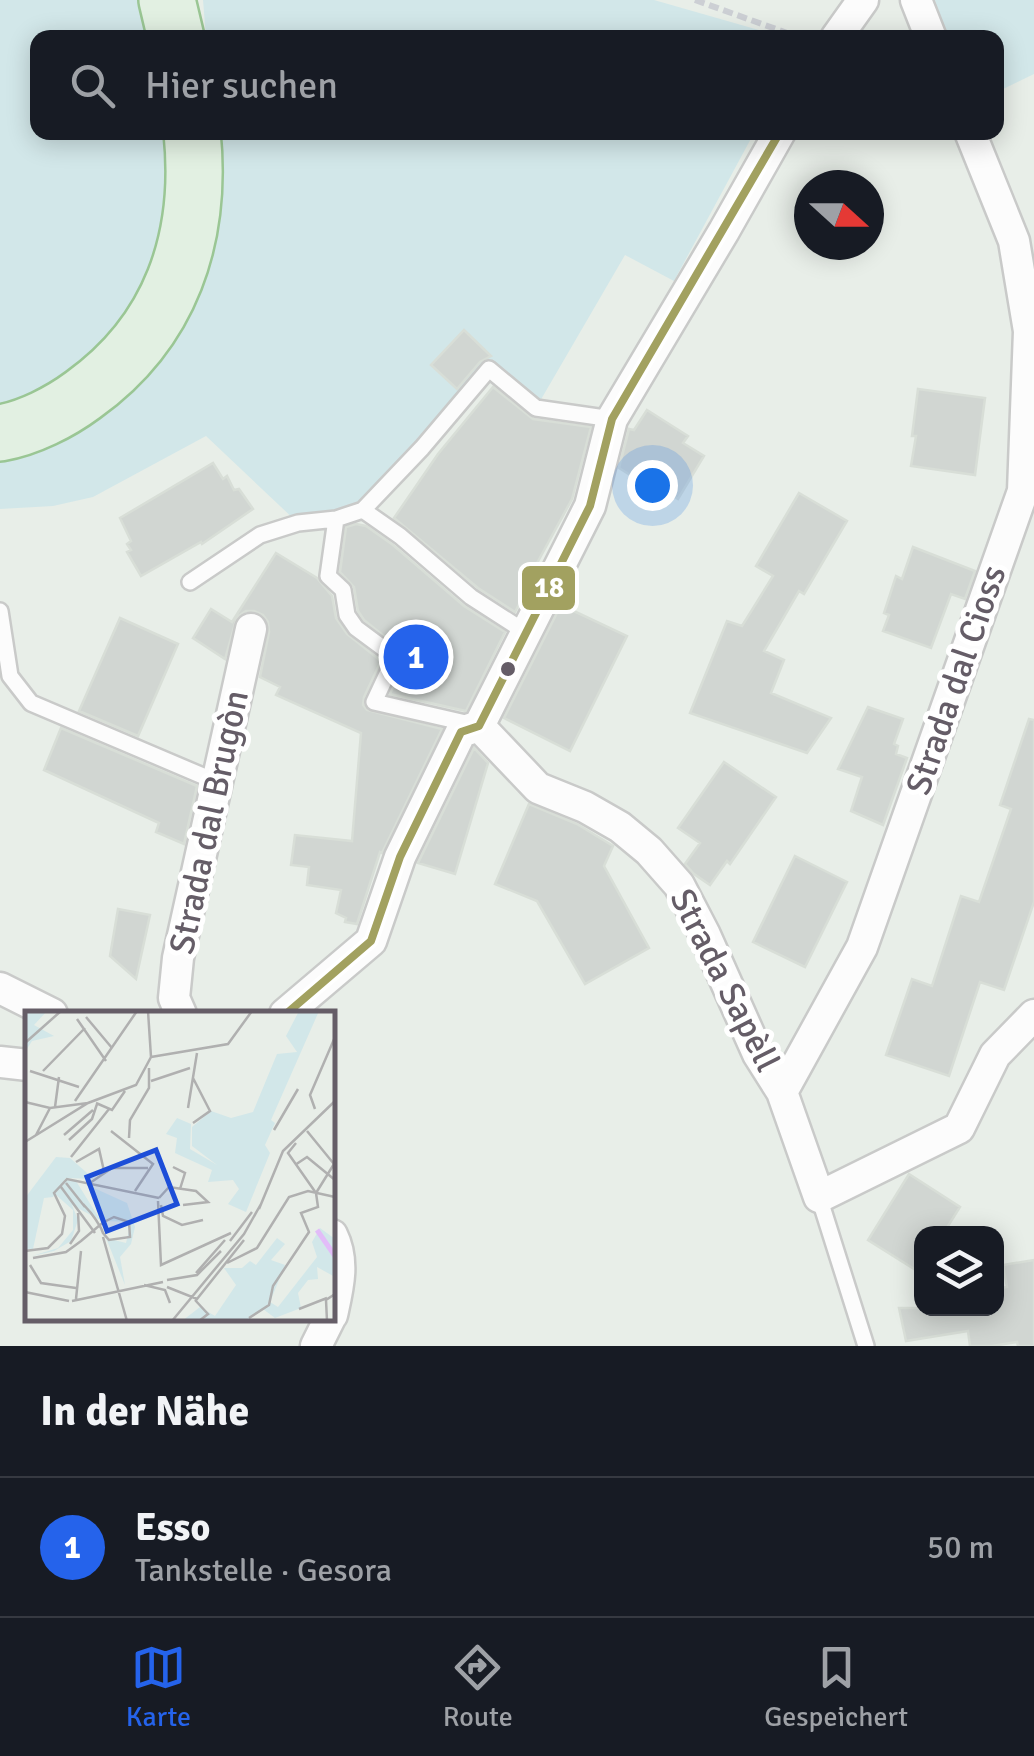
<!DOCTYPE html>
<html lang="de">
<meta charset="utf-8">
<style>
:root{--surface:#171b24;--page:#242831;--text:#f1f3f6;--muted:#9ea1a6;--line:#363941;--accent:#2563eb}
body{margin:0;font-family:Signika,sans-serif;background:var(--page);color:var(--text)}
.controls{position:absolute;right:30px;bottom:30px;display:grid;overflow:hidden;border-radius:20px;box-shadow:0 5px 25px #0003}
.controls button{width:90px;height:90px;display:grid;place-items:center;padding:0;border:0;border-bottom:2px solid var(--line);background:var(--surface);color:var(--text);font:50px sans-serif}
.compass{position:absolute;left:794px;top:170px;width:90px;height:90px;border-radius:50%;background:var(--surface);box-shadow:0 5px 25px #0003;rotate:111deg}
.you{position:absolute;left:652px;top:485px;width:35px;height:35px;margin:-25px;border:8px solid #fff;border-radius:50%;background:#1a73e8;box-shadow:0 0 0 15px #1a73e833}
.badge{display:grid;place-items:center;width:65px;height:65px;border-radius:50%;background:var(--accent);color:#fff;font-size:32px;font-weight:700}
.pin{position:absolute;translate:-50% -50%;border:5px solid #fff;box-shadow:0 2px 10px #0006}
.list{margin:0;padding:0;list-style:none}
h2{display:flex;justify-content:space-between;align-items:center;height:130px;margin:0;padding:0 40px;font-size:42px}
h2 small{font-size:32px;font-weight:400;color:var(--muted)}
.list li{display:grid;grid-template-columns:65px 1fr auto;gap:30px;align-items:center;box-sizing:border-box;height:140px;padding:0 40px;border-top:2px solid var(--line)}
.list b{display:block;font-size:38px;white-space:nowrap}
.list p{margin:0;font-size:32px;white-space:nowrap;color:var(--muted)}
.list em{font-size:32px;font-style:normal;color:var(--muted)}
.icon{flex:none;width:55px;height:55px;fill:none;stroke:currentColor;stroke-width:2;stroke-linecap:round;stroke-linejoin:round}
.map{position:relative;flex:none;width:1034px;height:1346px;overflow:hidden}
.search{position:absolute;background:var(--surface);box-shadow:0 5px 25px #0003;left:30px;right:30px;top:30px;height:110px;display:flex;align-items:center;gap:25px;box-sizing:border-box;padding:0 35px;border-radius:20px;color:var(--muted);font-size:38px}
.sheet{height:270px;background:var(--surface)}
nav{display:flex;justify-content:space-around;align-items:center;box-sizing:border-box;height:140px;border-top:2px solid var(--line);background:var(--surface);font-size:28px;color:var(--muted)}
nav a{display:grid;justify-items:center;gap:5px}
nav .on{color:var(--accent)}
.map>svg:first-child{display:block}
</style>
<div class="map">
<svg width="1034" height="1346" viewBox="0 0 1034 1346">
<rect width="100%" height="100%" fill="#e8eee8"/>
<path fill="#d2e7e9" d="M0,0H143L155,37L38,38V132L172,133L175,190L132,321L59,389L0,409Z
M203,0H654L783,37H206Z
M935,0H1034V74L997,92L996,38L944,37Z
M213,133H754L674,281L625,255L536,408L490,369L363,510L298,523L206,436L93,497L53,506L0,509V451L92,413Z"/>
<path fill="#d1d6d2" stroke="#d8ded7" stroke-width="2.5" d="M464,330L491,356L480,362L457,389L431,365Z
M493,387L533,419L591,427L572,499L524,587L527,589L515,612L478,588L394,518L438,454Z
M918,389L985,398L975,475L911,466L916,436H912Z
M647,410L688,436L683,443L704,456L678,499L657,486L654,490L619,468L629,429L634,430Z
M213,463L223,479L227,476L234,490L239,489L253,509L202,544L201,542L141,576L127,552L131,550L127,544L131,541L120,518Z
M799,493L847,521L804,594L799,591L764,651L784,660L771,693L831,718L807,753L690,713L727,621L742,626L773,576L756,566Z
M356,524L366,526L393,545L464,606L505,632L466,711L390,694L405,662V653L364,620L358,611L354,587L340,572L346,527Z
M913,547L975,571L965,599L951,594L931,648L883,631L889,615L884,613L896,576L902,579Z
M276,553L317,578L332,596L336,618L347,634L381,661L364,697L363,705L367,710L442,729L382,853L380,852L357,924L345,922L346,918L336,913L341,890L307,885L309,867L291,865L295,835L352,841L361,733L276,695L280,687L260,677L269,632L268,622L263,615L254,611H246L237,617L225,659L193,638L211,609L232,622Z
M561,605L627,636L570,751L504,718Z
M120,618L178,644L138,736L79,711Z
M868,707L903,719L894,744L898,746L896,754L907,758L883,825L851,811L862,777L838,769Z
M1029,719L1034,720V902L1004,990L980,982L949,1076L886,1055L912,979L932,986L961,896L979,902L1011,809L1000,805Z
M61,728L197,786L184,844L156,832L159,823L44,770Z
M474,748L488,763L455,874L418,863Z
M724,762L776,797L730,864L727,861L710,885L694,874L685,864L700,843L678,828Z
M529,804L577,824L613,846L604,866L649,948L585,984L537,901L495,884Z
M795,856L847,882L805,967L753,942Z
M118,909L150,915L136,979L110,956Z
M909,1174L960,1207L943,1234H922V1274L868,1240Z
M1034,1260V1346H1018L1017,1342L992,1346H970L968,1331L906,1341L899,1308H996V1289L1007,1287L1003,1265Z"/>
<g fill="none" stroke-linecap="round" stroke-linejoin="round">
<defs>
<path id="service" d="M363,510L400,536L471,597L527,633
M336,519L328,576L343,590L347,615L356,628L395,657L374,702L470,724
M190,582L260,535L298,523L336,519L363,510L422,448L489,369L536,408L612,419
M0,611L10,676L31,703L217,782
M819,1197L866,1346"/>
<path id="minor" d="M916,0L931,38
M836,38L863,0
M479,726L538,788L585,807L620,827L649,851L679,885L705,935L758,1054L782,1092L819,1197L959,1128L995,1055L1034,1015
M0,988L52,1014
M181,1014L174,998L178,958L251,629
M285,1014L371,941L400,857L461,732L479,726L590,506L612,419L724,231L780,132
M0,1062L28,1065
M782,1092L862,947L1023,491L1029,331L1014,241L970,132
M332,1235C345,1261 338,1288 332,1315
M316,1346L330,1318"/>
<path id="motorway" d="M167,0L176,38
M0,433C29,428 60,412 83,395C171,332 203,238 192,132"/>
</defs>
<use href="#service" stroke="#c9cac9" stroke-width="20"/>
<use href="#minor" stroke="#c9cac9" stroke-width="35"/>
<use href="#motorway" stroke="#9ac694" stroke-width="60"/>
<path stroke="#cccfd4" stroke-width="6" stroke-dasharray="10 5" stroke-linecap="butt" d="M695,0L801,38"/>
<use href="#service" stroke="#fcfcfc" stroke-width="15"/>
<use href="#minor" stroke="#fcfcfc" stroke-width="30"/>
<use href="#motorway" stroke="#e2f0e2" stroke-width="55"/>
<defs>
<path id="bus-1" d="M286,1014L371,941L400,857L461,732L479,726L590,506L612,419L780,132"/>
</defs>
<use href="#bus-1" stroke="#fff" stroke-width="15"/>
<use href="#bus-1" stroke="#a2a160" stroke-width="8"/>
</g>
<circle fill="#655d67" stroke="#fff" stroke-width="4" cx="508" cy="669" r="9"/>
<g text-anchor="middle" dominant-baseline="central" stroke-width="10" stroke-linejoin="round" paint-order="stroke">
<g font-size="35" fill="#655d67" stroke="#fff">
<text transform="translate(956 680) rotate(-71)">Strada dal Cioss</text>
<text transform="translate(209 822) rotate(-78)">Strada dal Brugòn</text>
<text transform="translate(725 980) rotate(63)">Strada Sapèll</text>
</g>
</g>
<g transform="translate(25 1011)">
<rect width="310" height="310" fill="#e8eee8"/>
<path d="M0,0H22L9,14L29,25L7,30L0,41ZM274,0H294L246,109L250,112L240,134L245,142L221,201L203,193L214,178L208,169L183,171L187,159L150,142L152,127L141,123L152,107L166,113L165,138L192,154L167,135V116L186,100L206,107L228,101L252,43L272,41L261,25ZM31,146L45,147L69,168L41,167L28,186L19,187L8,238L0,239V187ZM41,169L51,170L74,207L69,177L102,192L110,216L106,233L95,246L100,274L81,227L101,232L106,211L77,210L47,194L53,209L46,230L29,240L7,245L33,237L48,219V199L30,183ZM295,217L310,228V266L292,256L293,268L283,269L273,282L276,297L250,307L238,298L221,310H157L175,296L190,305L211,274L199,257H217L225,250L231,254L252,227L260,233L246,249L260,254L245,291L253,296L292,246L287,231Z" fill="#d2e7e9"/>
<path fill="none" stroke="#e2bcf8" stroke-width="5" d="M292,219L310,245"/>
<path fill="none" stroke="#b0b0b0" stroke-width="2.5" d="M61,6L87,37M52,8L81,50M0,32L36,0M126,46L203,33L227,0M5,60L54,76M18,60L60,17M168,67L185,100L168,112M126,70L165,57M50,90L112,0M0,91L25,97L63,92M71,92L87,99L100,80M30,96L34,66M163,97L172,42M290,98L285,84L310,26M249,119L273,78M86,120L128,153L110,180M282,120L309,153L291,182M11,124L25,97M39,124L68,99M104,127L105,109L124,77V57M44,129L67,108L72,93M0,131L63,92L111,74L126,46L123,0M271,132L263,142L291,182M46,146L84,98M51,151L74,138L79,160M270,154L282,146L310,169M148,156L160,162L155,178M41,172L60,196M62,174L87,157H123M36,176L70,222M134,187L144,176L171,180L183,191L158,194M133,190L136,254L206,222M136,194L138,205L157,214L178,209M234,198L258,140L310,90M78,226L102,310M205,230L227,201M45,233L54,220L53,202M0,240L23,237L37,223L40,205L29,182L42,168L134,187M8,247L41,241L52,233L56,230L75,214L79,211L89,206L104,211L105,226L84,229L78,222L76,217L71,209L66,202L58,193M202,252L232,237L264,186L283,180L310,186M5,254L16,272L51,277M171,262L200,229M142,269L172,264L196,240M119,274L140,279L145,292M142,276L172,288L219,229M0,281L44,290M51,288L56,240M170,289L183,303L174,310M47,290L138,271M274,298L302,287M224,307L244,294L248,275L284,221L276,202L293,196L291,182M147,310L219,223L236,193M302,310L301,289L310,283"/>
<path fill="#1d4ed8" fill-opacity="0.15" stroke="#1d4ed8" stroke-width="5" d="M131,139L152,193L82,220L62,166Z"/>
<rect width="310" height="310" fill="none" stroke="#655d67" stroke-width="5"/>
</g>
<rect stroke="#fff" stroke-width="4" x="520" y="564" width="57" height="48" rx="10" fill="#a2a160"/>
<g font-size="28" text-anchor="middle" font-weight="bold" fill="#fff">
<text x="549" y="597">18</text>
</g>
</svg>
<div class="controls">
<button><svg class="icon" aria-label="layers" viewBox="0 0 24 24"><path d="M12 4l9 5-9 5-9-5zM3 14l9 5 9-5"/></svg></button>
</div>
<svg class="compass" viewBox="-18 -18 36 36"><path d="M0-13l5 13h-10z" fill="#e53935"/><path d="M0 13l5-13h-10z" fill="#9ea1a6"/></svg>
<div class="you"></div>
<div class="pin badge" style="left:416px;top:657px">1</div>
<div class="search"><svg class="icon" aria-label="search" viewBox="0 0 24 24"><circle cx="10" cy="10" r="6"/><path d="M15 15l6 6"/></svg>Hier suchen</div>
</div>
<section class="sheet">
<h2>In der Nähe<small></small></h2>
<ul class="list">
<li><span class="badge">1</span><div><b>Esso</b><p>Tankstelle · Gesora</p></div><em>50 m</em></li>
</ul>
</section>
<nav>
<a class="on"><svg class="icon" aria-label="map" viewBox="0 0 24 24"><path d="M3 6l6-2 6 2 6-2v14l-6 2-6-2-6 2zM9 4v14M15 6v14"/></svg>Karte</a>
<a><svg class="icon" aria-label="directions" viewBox="0 0 24 24"><path d="M12 3l9 9-9 9-9-9zM9 14v-3h6M13 9l2 2-2 2"/></svg>Route</a>
<a><svg class="icon" aria-label="saved" viewBox="0 0 24 24"><path d="M7 4h10v16l-5-4-5 4z"/></svg>Gespeichert</a>
</nav>
